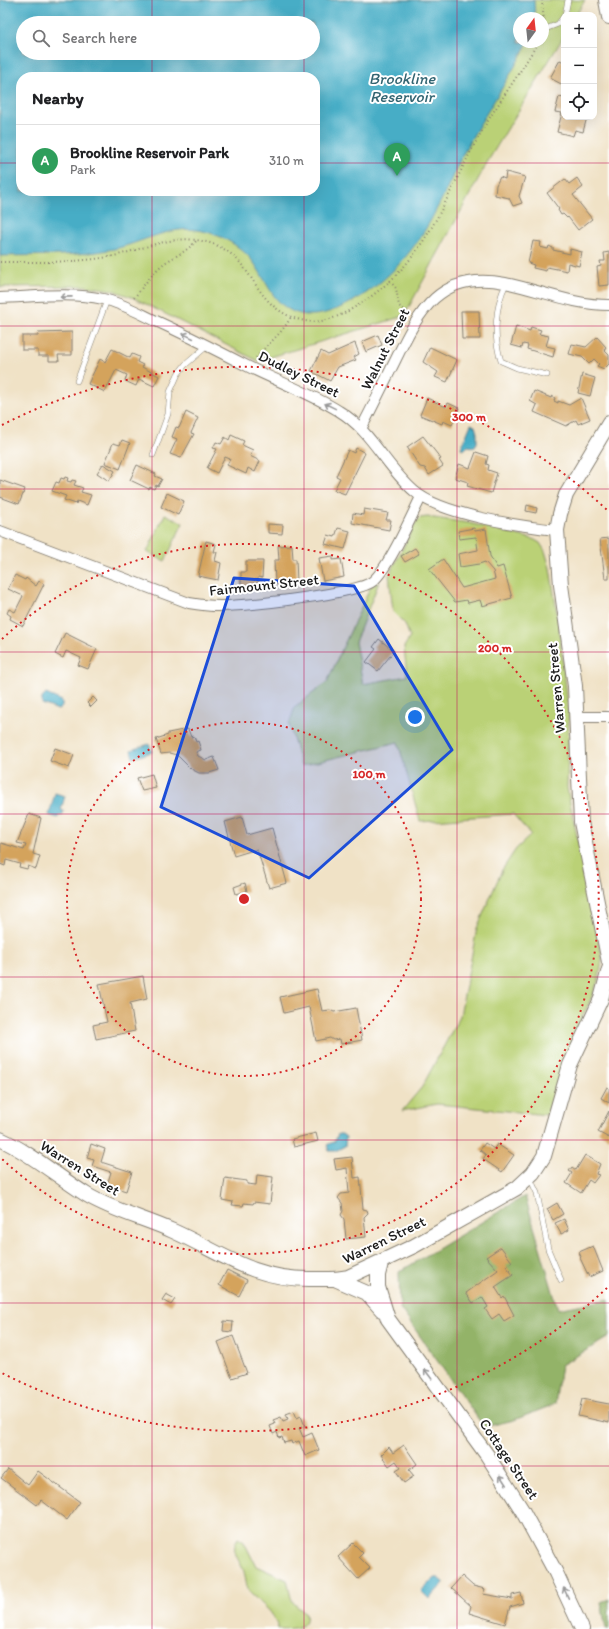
<!DOCTYPE html>
<meta charset="utf-8">
<style>
:root{--surface:#fff;--page:#f6f6f6;--text:#202124;--muted:#757577;--line:#e0e0e0;--accent:#1f6fb2}
body{margin:0;font-family:Itim,sans-serif;background:var(--page);color:var(--text)}
.controls{position:absolute;right:12px;top:12px;display:grid;overflow:hidden;border-radius:8px;box-shadow:0 4px 16px #0002}
.controls button{width:36px;height:36px;display:grid;place-items:center;padding:0;border:0;border-bottom:1px solid var(--line);background:var(--surface);color:var(--text);font:20px sans-serif}
.compass{position:absolute;left:513px;top:12px;width:36px;height:36px;border-radius:50%;background:var(--surface);box-shadow:0 4px 16px #0002;rotate:15deg}
.you{position:absolute;left:415px;top:717px;width:14px;height:14px;margin:-10px;border:3px solid #fff;border-radius:50%;background:#1a73e8;box-shadow:0 0 0 6px #1a73e833}
.badge{display:grid;place-items:center;width:26px;height:26px;border-radius:50%;background:var(--accent);color:#fff;font-size:13px;font-weight:700}
.pin{position:absolute;translate:-50% -33px;filter:drop-shadow(0 1px 2px #0008)}
.pin::after{content:'';position:absolute;top:21px;width:14px;height:12px;background:inherit;clip-path:polygon(0 0,100% 0,50% 100%)}
.list{margin:0;padding:0;list-style:none}
h2{display:flex;justify-content:space-between;align-items:center;height:52px;margin:0;padding:0 16px;font-size:17px}
h2 small{font-size:13px;font-weight:400;color:var(--muted)}
.list li{display:grid;grid-template-columns:26px 1fr auto;gap:12px;align-items:center;box-sizing:border-box;height:72px;padding:0 16px;border-top:1px solid var(--line)}
.list b{display:block;font-size:15px;white-space:nowrap}
.list p{margin:0;font-size:13px;white-space:nowrap;color:var(--muted)}
.list em{font-size:13px;font-style:normal;color:var(--muted)}
.icon{flex:none;width:22px;height:22px;fill:none;stroke:currentColor;stroke-width:2;stroke-linecap:round;stroke-linejoin:round}
.map{position:relative;flex:none;width:609px;height:1629px;overflow:hidden}
.search{position:absolute;background:var(--surface);box-shadow:0 4px 16px #0002;left:16px;top:16px;width:304px;height:44px;display:flex;align-items:center;gap:10px;box-sizing:border-box;padding:0 14px;border-radius:22px;color:var(--muted);font-size:15px}
.panel{position:absolute;background:var(--surface);box-shadow:0 4px 16px #0002;left:16px;top:72px;width:304px;height:124px;border-radius:16px}
.map>svg:first-child{display:block}
</style>
<div class="map">
<svg width="609" height="1629" viewBox="0 0 609 1629">
<rect width="100%" height="100%" fill="#fff"/>
<filter id="ink" filterUnits="userSpaceOnUse"><feTurbulence type="fractalNoise" baseFrequency=".025" numOctaves="2"/><feDisplacementMap in="SourceGraphic" scale="8" xChannelSelector="R" yChannelSelector="G"/><feConvolveMatrix kernelMatrix="1 2 1 2 8 2 1 2 1" color-interpolation-filters="sRGB"/></filter>
<filter id="wash" filterUnits="userSpaceOnUse"><feTurbulence type="fractalNoise" baseFrequency=".012" numOctaves="4" result="noise"/><feDisplacementMap in="SourceGraphic" scale="16" xChannelSelector="R" yChannelSelector="G"/><feGaussianBlur stdDeviation="0.9" result="paint"/><feColorMatrix in="noise" values="0 0 0 0 0 0 0 0 0 0 0 0 0 0 0 0 0 1.4 0 .05"/><feComposite in="paint" operator="in"/></filter>
<g filter="url(#wash)">
<rect width="100%" height="100%" fill="#f0e2c6"/>
<path fill="#bad176" stroke="#6b7649" fill-rule="evenodd" d="M0,0H585L576,15H564V36L488,161L404,316L258,361L134,298L112,290L85,286L0,287ZM519,18H543V42H519ZM23,23H313V53H23ZM21,77H315V191H21Z
M165,514L183,523L165,561L147,552Z
M427,517L469,523L533,539L540,543L545,551L550,568L559,625L569,715L567,788L602,957C601,987 584,1010 573,1037C563,1062 555,1089 547,1115L437,1104L402,1111L422,1087L460,1016L477,928L502,870L516,849L531,835L513,814L420,821L398,742L301,766L289,724L295,707L327,682L371,586L379,582L355,642L363,684L407,676L404,647L410,637L405,624L393,612L389,575L416,522L420,518Z
M238,1538L244,1542L256,1566L287,1580C293,1600 287,1600 306,1613C310,1629 291,1629 278,1629C271,1604 260,1607 249,1590C245,1584 246,1576 243,1569C238,1558 230,1550 238,1538Z"/>
<path fill="#93b367" stroke="#586842" d="M525,1196L558,1309L609,1299V1337L561,1365L555,1404L514,1420L484,1427L400,1308L399,1272Z
M609,1599V1629H606L601,1602Z"/>
<path fill="#47adc6" stroke="#326471" fill-rule="evenodd" d="M0,0H534L535,18H519V42H528C511,76 489,108 470,141C456,166 446,193 432,218C413,253 383,287 346,305C329,313 312,319 294,312C273,303 268,284 256,266C244,247 219,233 197,230C169,226 141,243 114,249C76,257 38,255 0,256ZM23,23H313V53H23ZM21,77H315V191H21Z
M471,424L475,426L477,433V443L474,447L468,446L464,450L461,448Z
M46,694L62,701V707L58,710L42,704V698Z
M149,744L152,752L133,758L131,750Z
M55,793L65,796L61,810L64,811L62,816L59,815L58,818L49,815Z
M338,1134H342L346,1137L345,1146L335,1151H329L327,1145L335,1141Z
M434,1578H438L444,1583L429,1599L421,1591Z"/>
<g id="blocks">
<path fill="#d4a35c" d="M560,60L564,62L563,85L550,78Z
M559,97L564,98V117H587L583,132L575,130L573,136L557,132L562,113L555,112Z
M506,172L525,177L519,196L522,203L513,206L509,198L495,195L496,185L500,177L505,179Z
M577,178L583,187L573,195L592,219L578,230L568,217L567,218L563,214L561,215L558,210L559,209L547,193L565,179L569,184Z
M533,241L541,242L540,247L548,249L549,246L553,248V250L570,254V249L582,252L579,266L568,263L567,271L547,267L546,271L533,268L534,265L528,263Z
M609,252V285L599,286L597,267L601,266L600,261H605L604,253Z
M461,311H479L480,339H462Z
M516,326L530,331L531,327L541,330L539,334L549,336L546,346L555,348L553,357L527,349L528,345L523,344L522,348L511,345Z
M72,332V355H58L59,361H49V356H38V350H22V336H38V333Z
M378,335L382,345L366,352L362,342Z
M597,337L606,347L604,350L609,355V364L604,369L597,366L599,364L594,359L589,364L582,357L569,354L572,344L586,347Z
M355,343L359,354L354,357L356,360L338,367L330,381L311,371L321,351L328,355Z
M430,347L457,360L447,382L435,377L438,372L423,362Z
M112,349L130,358L132,354L139,357L137,362L143,365L142,367L159,376L154,386L139,379L136,386L125,381L127,375L116,370L105,392L88,384L100,359L105,362Z
M582,374L595,378L590,396L578,393Z
M534,391L551,398L552,396L555,398L554,401L558,403V401L569,405L581,398L590,419L578,424L576,420L566,426L534,412L537,405L530,401Z
M427,398L446,407L448,403L459,408L452,425L443,421L442,424L420,415Z
M186,412L198,418L191,433L194,434L181,458L170,454L177,439L172,437L176,427L179,428Z
M231,435L244,441L242,445L253,450L250,456L260,461L255,472L248,468L246,474L227,465L230,459L225,457L217,473L207,468L217,449L213,448L216,442L221,444L225,437L229,440Z
M423,436L441,459L439,460L443,466L429,475L425,468L420,467L407,447Z
M122,440L130,443L120,469L105,463L113,443L120,445Z
M356,448L365,453L345,494L334,490L340,478L336,476L348,450L354,453Z
M476,452L488,456L486,464L489,465L488,470L497,473L491,493L467,486L468,482L455,478L459,464L470,468Z
M103,464L115,471L109,481L97,473Z
M137,465L156,474L155,476L162,479L158,486L156,485L154,489L150,487L149,489L130,480Z
M65,477L68,478L67,481L71,482L72,480L76,481L74,485L83,488L81,492L91,495L87,505L77,501L76,504L64,500L66,496L52,491L56,482L59,483L61,478L64,479Z
M0,480L25,489L19,504L0,497Z
M167,493L184,501L178,515L161,507Z
M527,505L537,508L536,513L526,511Z
M364,509L388,513L386,520H391L389,530L352,523L353,513L363,515Z
M268,524L283,525L282,534L268,533Z
M338,528L350,531L345,549L325,544L328,535L335,537Z
M474,528L475,531L486,529L490,556L497,568L503,566L512,598L482,606L480,600L468,603L467,600L455,602L429,569L443,559L462,588L495,579L493,571L485,562L479,564L460,567L458,554L478,550L476,537L459,539L458,531Z
M609,538V579H605L600,539Z
M206,541L216,544L214,552H217L215,561L221,563L218,580L198,576Z
M292,545L293,559H296L297,582L275,584L274,560H279L278,546Z
M415,548L419,554L405,562L401,556Z
M333,556V560L341,559L344,577L323,581L319,558Z
M246,561H263L262,578L258,577V588L241,587V572H246Z
M15,575L25,580L26,578L36,586L39,581L44,584L23,626L10,619L11,616L7,613L9,609L15,612L23,596L8,589Z
M65,633L97,649L88,669L78,665L81,658L66,651L63,658L55,654Z
M379,639L394,651L378,671L366,662L376,649L373,647Z
M93,697L97,701L91,707L87,703Z
M188,729L191,737L194,736L196,742L198,741L201,750L196,752L198,756L206,760L214,757L219,770L209,773H199L191,769L177,755L169,753L161,754L156,739L168,735V733Z
M55,748L74,755L69,768L50,761Z
M152,774L156,788L142,791L137,778Z
M29,814L41,818L33,854L40,856L36,869L28,866L27,869L19,867L20,864L6,860L5,866L0,864L1,843L24,850L26,845L17,843Z
M242,817L247,835L272,828L287,883L269,888L257,849L234,856L225,822Z
M245,883L247,891L236,894L234,887Z
M143,976L147,999L130,1003L135,1031L96,1039L93,1025L107,1022L99,984Z
M317,989L322,1011L330,1010L334,1012L356,1008L362,1040L341,1044L340,1039L333,1040L330,1038L316,1041L309,1007L284,1013L280,997Z
M607,1087L609,1088V1103L601,1098Z
M609,1111V1138L598,1132Z
M316,1133L318,1141L294,1147L292,1139Z
M485,1143L494,1149L497,1144L514,1155L502,1172L483,1159L486,1155L480,1150Z
M91,1144L105,1149L101,1162L132,1172L126,1191L107,1185L111,1172L92,1166L94,1160L87,1158Z
M585,1155L600,1164L596,1174L599,1175L593,1183L589,1180L581,1193L566,1183L572,1173L569,1171L572,1167L576,1170Z
M352,1157L354,1178L360,1177L363,1209L367,1210L368,1213L364,1217L366,1237L346,1239L344,1219L341,1215L343,1211L342,1203L338,1198L341,1194L349,1193L347,1168L336,1170L334,1159Z
M257,1175L273,1177L270,1204L254,1202L253,1204L244,1203L243,1206L232,1205L233,1202L222,1200L225,1178L247,1181V1184L256,1185Z
M557,1203L563,1214L553,1220L547,1209Z
M564,1219L569,1230L561,1234L555,1223Z
M593,1246L603,1271L589,1277L580,1258L581,1257L579,1252Z
M501,1247L512,1262L506,1266L513,1275L495,1287L502,1298L504,1296L514,1315L504,1321L499,1314L492,1319L485,1309L488,1307L482,1297L473,1303L466,1293L498,1270L486,1257Z
M227,1270L247,1280L239,1296L219,1285Z
M166,1294L175,1299L171,1305L162,1300Z
M224,1321L233,1322L232,1332L223,1331Z
M233,1336L247,1373L232,1378L218,1342Z
M582,1399L609,1404V1423L578,1416Z
M294,1411L297,1418L301,1416L305,1426L299,1428L303,1437L312,1433L319,1450L305,1456L299,1441L292,1444L291,1441L284,1443L282,1437L279,1438L277,1432L273,1434L270,1426L275,1424L273,1420L281,1417L283,1421L288,1419L286,1414Z
M404,1445L417,1464L409,1470L414,1476L404,1483L396,1471L401,1468L396,1461L389,1466L381,1455L389,1447L393,1453Z
M8,1469L28,1485L38,1471L80,1502L67,1520L41,1500L37,1505L1,1478Z
M353,1543L363,1553L359,1557L370,1568L358,1579L338,1557Z
M462,1576L473,1586L485,1589L483,1594L512,1599V1595L521,1593L523,1603L510,1607L505,1624L469,1613L471,1606L451,1588Z"/>
</g>
</g>
<g filter="url(#ink)">
<use href="#blocks" fill-opacity="0" stroke="#867f71" stroke-width="1"/>
<g fill="none" stroke-linecap="round" stroke-linejoin="round">
<defs>
<path id="lane" d="M565,15L568,0
M543,30L558,24L564,16
M506,284C495,306 493,337 501,361L517,368L547,375
M77,381L107,300
M153,455L168,414L170,392L178,374L185,365L207,346
M530,1178L537,1193L548,1249L561,1280"/>
<path id="street" d="M0,298C33,297 71,292 103,299C122,303 139,313 156,321C187,335 218,351 249,367C277,381 312,394 339,411C371,430 386,467 414,491C441,515 520,526 557,530
M361,429C373,406 384,383 395,361C419,311 440,270 505,283C540,290 573,305 609,305
M0,531L189,603C200,605 209,606 220,606C244,606 358,594 373,581C389,567 411,517 421,497
M577,717H609"/>
<path id="secondary" d="M606,0L609,17
M609,423L566,495L560,514L557,530L561,585L575,686L581,822L609,962
M0,1139C31,1153 58,1177 87,1195C114,1211 144,1218 173,1231C222,1253 252,1279 309,1279C322,1279 335,1280 348,1277L414,1246L517,1188L533,1173L544,1156L570,1065L601,999L609,969
M381,1263L378,1275V1287L388,1319L487,1455L522,1510L556,1573L582,1629
M337,1280L367,1293L382,1310"/>
</defs>
<use href="#lane" stroke="#867f71" stroke-width="6"/>
<use href="#street" stroke="#867f71" stroke-width="12"/>
<use href="#secondary" stroke="#867f71" stroke-width="16"/>
<path stroke="#867f71" stroke-width="2" stroke-dasharray="1 3" stroke-linecap="butt" d="M542,0L544,22
M0,262C36,262 73,263 108,257C137,252 166,236 196,240C257,248 246,303 297,319C319,326 337,318 355,307C425,265 440,207 477,140C495,106 519,76 538,42
M390,281L396,288L399,306L410,313
M134,298C144,286 153,271 166,262C180,253 185,253 197,240
M256,358C268,343 281,335 291,317"/>
<use href="#lane" stroke="#fff" stroke-width="5"/>
<use href="#street" stroke="#fff" stroke-width="10"/>
<use href="#secondary" stroke="#fff" stroke-width="14"/>
</g>
<defs><path id="oneway-shaft" d="M-6 0H5M1.5-3L5.5 0L1.5 3" fill="none" stroke-width="1.6" stroke-linecap="round" stroke-linejoin="round"/></defs>
<g stroke="#999">
<use href="#oneway-shaft" transform="translate(66 297) rotate(179)"/>
<use href="#oneway-shaft" transform="translate(188 336) rotate(-155)"/>
<use href="#oneway-shaft" transform="translate(330 406) rotate(-154)"/>
<use href="#oneway-shaft" transform="translate(428 1374) rotate(-127)"/>
<use href="#oneway-shaft" transform="translate(503 1480) rotate(-123)"/>
<use href="#oneway-shaft" transform="translate(566 1593) rotate(-115)"/>
</g>
</g>
<path fill="#1d4ed8" fill-opacity="0.2" stroke="#1d4ed8" stroke-width="3" stroke-linejoin="round" d="M234,578L354,586L452,750L309,878L161,807Z"/>
<path fill="none" stroke="#c2185b" stroke-width="1" stroke-opacity="0.55" d="M152,0V23M304,0V23M457,0V1629M152,53V77M304,53V77M0,163H21M315,163H609M152,191V1629M304,191V1629M0,326H609M0,489H609M0,652H609M0,814H609M0,977H609M0,1140H609M0,1303H609M0,1466H609"/>
<g fill="none" stroke="#d62828" stroke-width="2" stroke-dasharray="2 4">
<circle cx="244" cy="899" r="177"/>
<path d="M2 639A355 355 0 1 1 2 1159"/>
<path d="M607 1288A532 532 0 0 1 2 1373M2 425A532 532 0 0 1 607 510"/>
</g>
<g text-anchor="middle" dominant-baseline="central" stroke-width="4" stroke-linejoin="round" paint-order="stroke">
<g font-size="15" fill="#1c1c1c" stroke="#fff">
<text transform="translate(385 349) rotate(-63)">Walnut Street</text>
<text transform="translate(299 374) rotate(26)">Dudley Street</text>
<text transform="translate(264 585) rotate(-6)">Fairmount Street</text>
<text transform="translate(556 688) rotate(-95)">Warren Street</text>
<text transform="translate(80 1168) rotate(32)">Warren Street</text>
<text transform="translate(384 1240) rotate(-26)">Warren Street</text>
<text transform="translate(509 1459) rotate(56)">Cottage Street</text>
</g>
<g font-size="16" font-style="italic" fill="#326471" stroke="#fff">
<text x="402" y="78">Brookline<tspan x="402" dy="18">Reservoir</tspan></text>
</g>
</g>
<circle cx="244" cy="899" r="6" fill="#d62828" stroke="#fff" stroke-width="2"/>
<g font-size="12" text-anchor="middle" font-weight="bold" fill="#d62828" stroke="#fff" stroke-width="4" stroke-linejoin="round" paint-order="stroke">
<text x="469" y="421">300 m</text>
<text x="495" y="652">200 m</text>
<text x="369" y="778">100 m</text>
</g>
</svg>
<div class="controls">
<button>+</button>
<button>−</button>
<button><svg class="icon" aria-label="locate" viewBox="0 0 24 24"><circle cx="12" cy="12" r="6"/><path d="M12 2v4M12 18v4M2 12h4M18 12h4"/></svg></button>
</div>
<svg class="compass" viewBox="-18 -18 36 36"><path d="M0-13l5 13h-10z" fill="#e53935"/><path d="M0 13l5-13h-10z" fill="#757577"/></svg>
<div class="you"></div>
<div class="pin badge" style="left:397px;top:176px;background:#2e9e5b">A</div>
<div class="search"><svg class="icon" aria-label="search" viewBox="0 0 24 24"><circle cx="10" cy="10" r="6"/><path d="M15 15l6 6"/></svg>Search here</div>
<section class="panel">
<h2>Nearby<small></small></h2>
<ul class="list">
<li><span class="badge" style="background:#2e9e5b">A</span><div><b>Brookline Reservoir Park</b><p>Park</p></div><em>310 m</em></li>
</ul>
</section>
</div>
